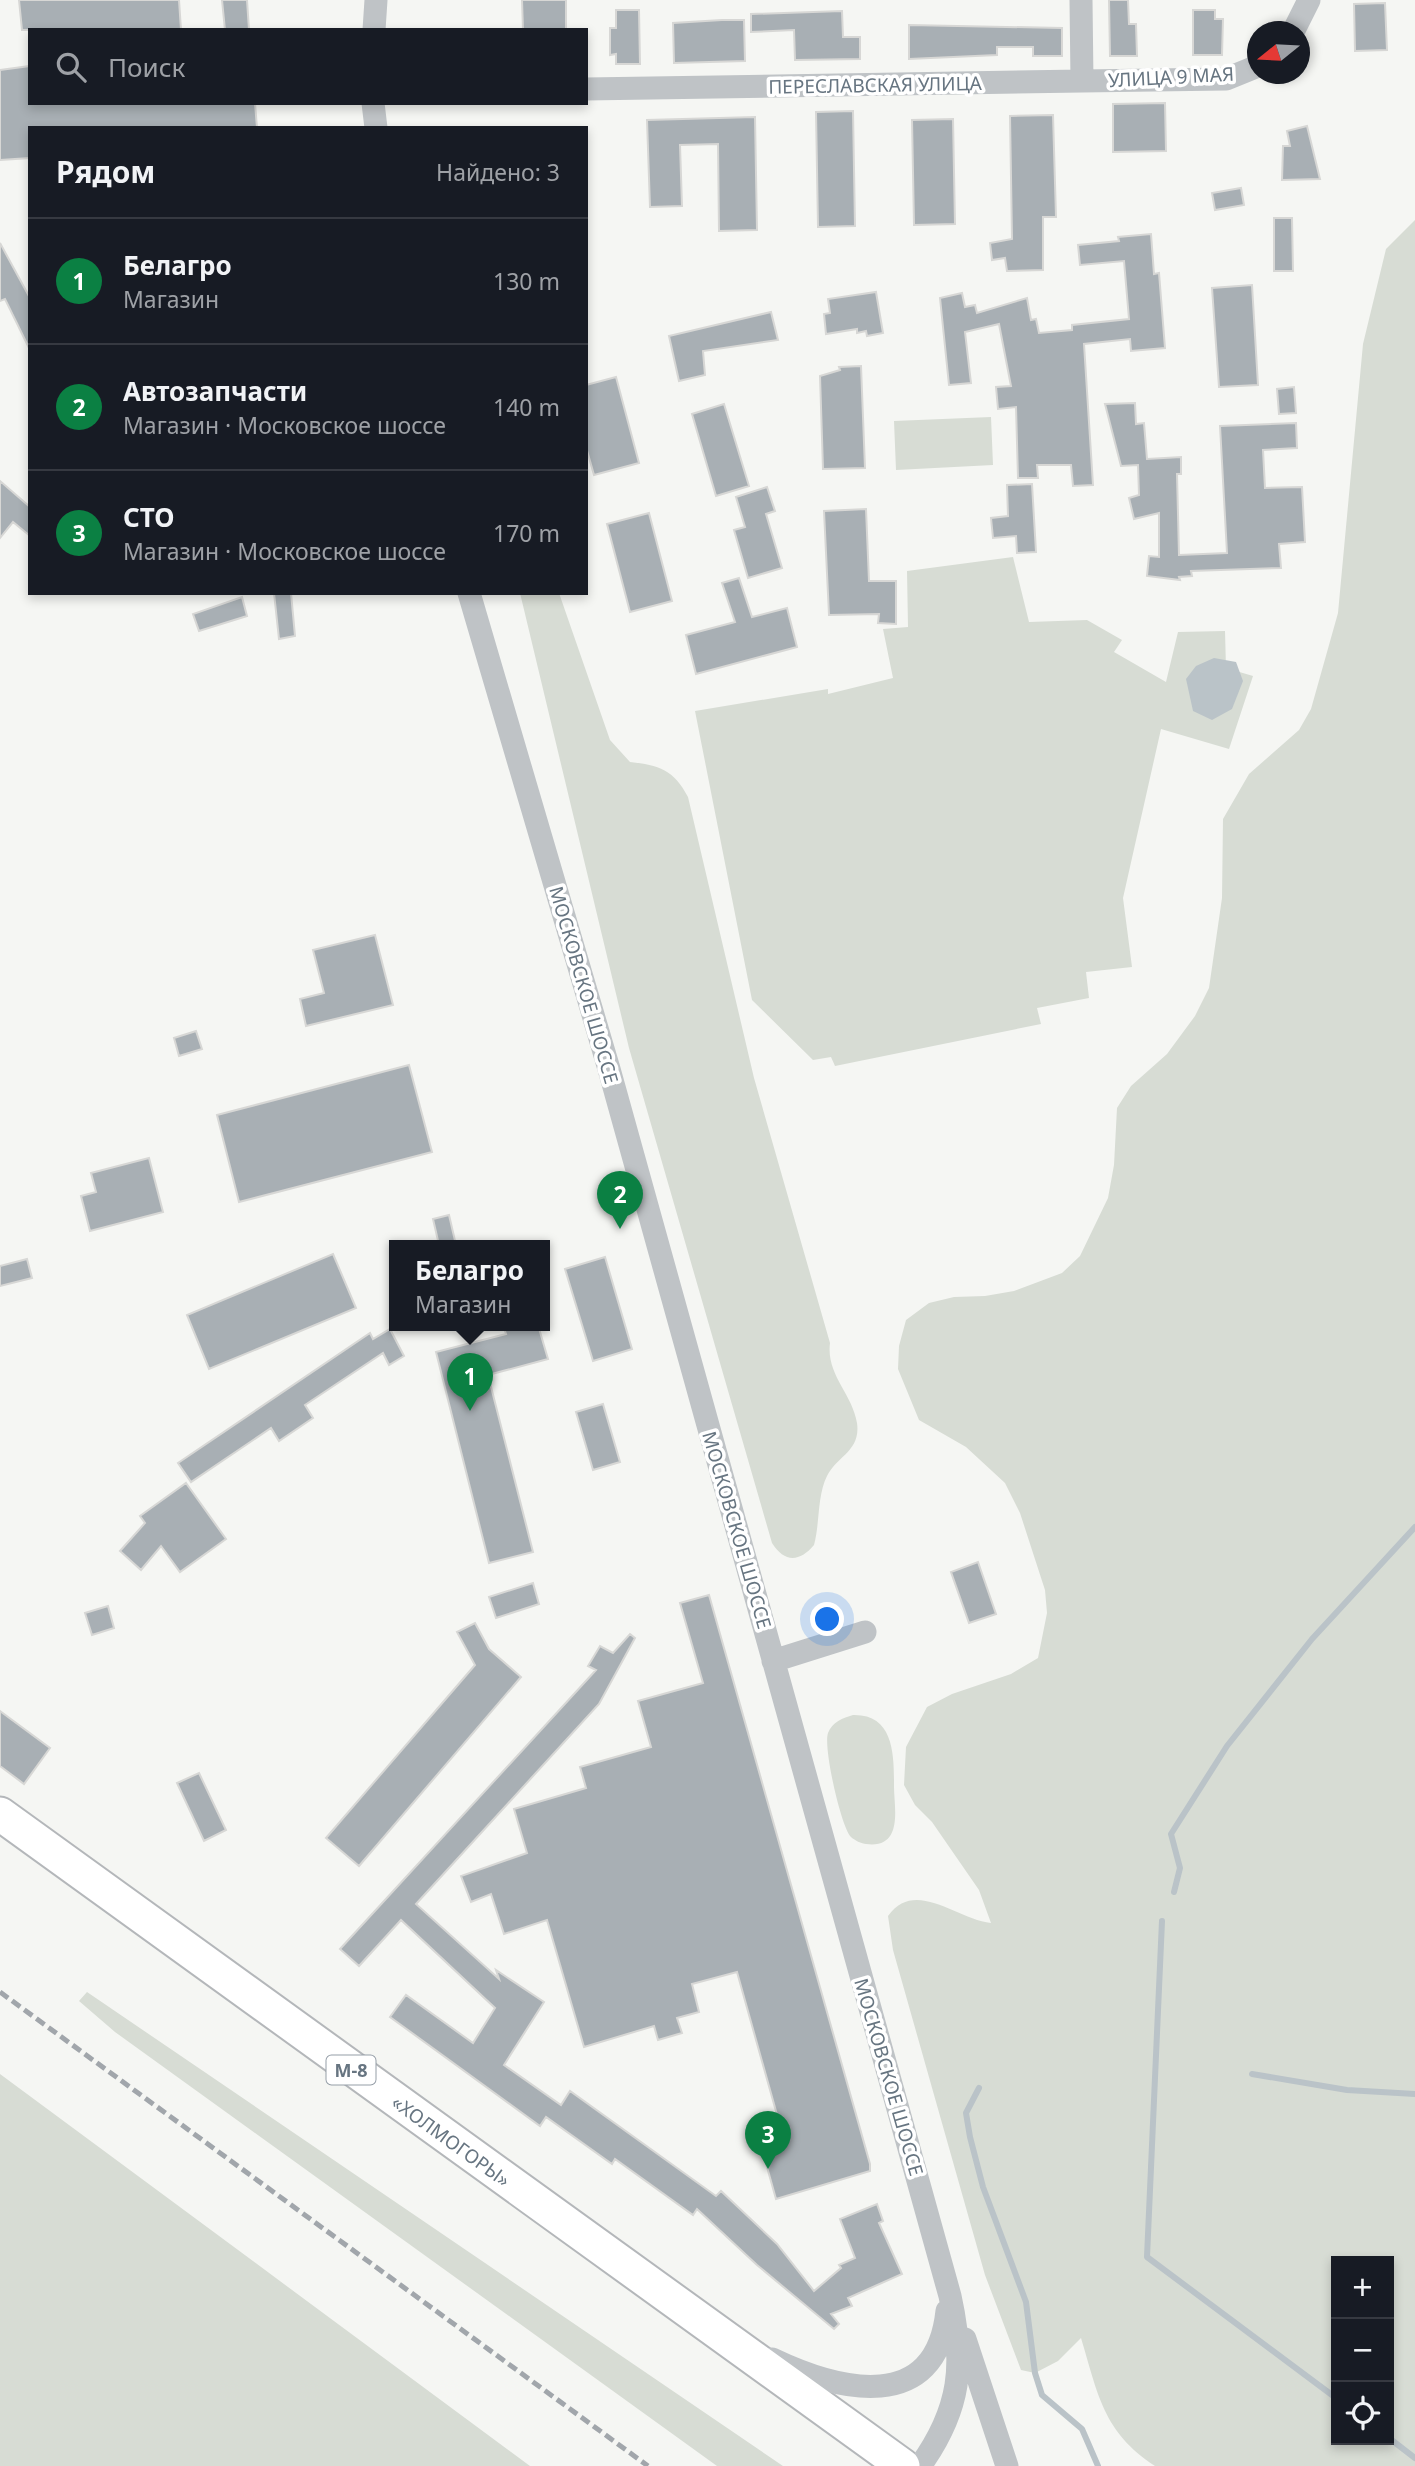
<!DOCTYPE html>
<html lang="ru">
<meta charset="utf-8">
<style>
:root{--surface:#171b24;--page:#242831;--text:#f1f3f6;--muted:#9ea1a6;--line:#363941;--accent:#0b8043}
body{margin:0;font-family:"Noto Sans",sans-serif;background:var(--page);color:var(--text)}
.controls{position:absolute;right:21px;bottom:21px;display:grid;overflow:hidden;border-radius:0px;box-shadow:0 4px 10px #0003}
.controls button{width:63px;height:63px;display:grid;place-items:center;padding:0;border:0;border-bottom:2px solid var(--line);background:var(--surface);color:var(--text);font:35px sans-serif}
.compass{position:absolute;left:1247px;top:21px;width:63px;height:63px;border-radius:50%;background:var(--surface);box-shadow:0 4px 10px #0003;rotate:252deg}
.you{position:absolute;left:828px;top:1620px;width:24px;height:24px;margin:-18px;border:5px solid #fff;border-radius:50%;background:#1a73e8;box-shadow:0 0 0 10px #1a73e833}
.badge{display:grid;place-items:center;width:46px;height:46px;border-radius:50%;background:var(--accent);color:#fff;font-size:23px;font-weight:700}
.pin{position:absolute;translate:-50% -58px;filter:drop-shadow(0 2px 4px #0008)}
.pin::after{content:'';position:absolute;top:37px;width:24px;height:21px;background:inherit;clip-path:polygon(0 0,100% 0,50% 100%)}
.popup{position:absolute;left:389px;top:1240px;width:161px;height:91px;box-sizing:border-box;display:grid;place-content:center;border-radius:0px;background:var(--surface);filter:drop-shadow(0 2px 5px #0005);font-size:23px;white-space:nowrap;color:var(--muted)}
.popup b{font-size:26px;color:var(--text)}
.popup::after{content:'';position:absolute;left:50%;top:100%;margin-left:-14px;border:14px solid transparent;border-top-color:var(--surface)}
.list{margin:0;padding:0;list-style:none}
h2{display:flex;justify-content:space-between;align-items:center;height:91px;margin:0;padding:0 28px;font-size:30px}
h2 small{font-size:23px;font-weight:400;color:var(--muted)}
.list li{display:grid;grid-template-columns:46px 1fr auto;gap:21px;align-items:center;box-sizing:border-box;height:126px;padding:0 28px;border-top:2px solid var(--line)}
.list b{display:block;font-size:26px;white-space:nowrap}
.list p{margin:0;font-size:23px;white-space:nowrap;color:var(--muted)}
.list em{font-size:23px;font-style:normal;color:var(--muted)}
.icon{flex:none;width:38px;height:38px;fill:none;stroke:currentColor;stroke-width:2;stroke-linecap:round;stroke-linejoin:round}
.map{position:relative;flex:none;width:1415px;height:2466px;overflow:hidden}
.search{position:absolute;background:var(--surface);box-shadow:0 4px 10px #0003;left:28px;top:28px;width:560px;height:77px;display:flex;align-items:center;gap:18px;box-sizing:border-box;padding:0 24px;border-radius:0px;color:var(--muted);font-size:26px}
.panel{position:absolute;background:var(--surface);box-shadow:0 4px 10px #0003;left:28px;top:126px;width:560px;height:469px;border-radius:0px}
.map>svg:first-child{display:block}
</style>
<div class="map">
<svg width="1415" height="2466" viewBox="0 0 1415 2466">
<rect width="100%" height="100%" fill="#f5f6f3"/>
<path fill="#d7dcd4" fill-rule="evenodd" d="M1415,220V2466H1155C1103,2432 1098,2394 1081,2338L1058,2361L1035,2373L1021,2370L985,2275L893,1950L888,1916C915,1878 956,1919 991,1923L979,1890L932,1822L915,1805L904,1785L906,1747L927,1707L952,1694L1011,1674L1038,1658L1047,1613L1045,1590L1020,1513L1005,1483L966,1447L919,1420L898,1369L899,1346L906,1320L929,1303L954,1297L985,1296L1014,1291L1062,1273L1080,1256L1108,1198L1114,1165L1117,1108L1131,1086L1167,1054L1195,1016L1209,988L1222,898L1223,819L1249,774L1299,730L1311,709L1338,613L1363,344L1386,249ZM1336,2261H1389V2440H1336Z
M991,417L993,465L896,470L894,421Z
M1013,557L1029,622L1087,620L1122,640L1114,652L1166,682L1178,632L1225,631L1226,668L1253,676L1229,749L1161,729L1123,898L1132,967L1086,972L1089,998L1037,1008L1041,1024L835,1066L831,1057L813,1060L752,1000L695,711L828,689V694L893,678L883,629L908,627L907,571Z
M520,593H559L610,740L630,762C659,765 674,770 688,797L754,1078L830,1343C826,1375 852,1393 857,1423C861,1451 837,1456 827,1476C817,1496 820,1523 814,1545C799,1563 784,1562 772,1543L629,1048Z
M853,1715C895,1714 894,1757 894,1787C894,1807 904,1849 866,1844C862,1844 854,1840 851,1837C841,1827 823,1747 828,1733C832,1722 843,1718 853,1715Z
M87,1992L783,2466H717L115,2032L79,2001Z
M0,2074L530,2466H0Z"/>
<path fill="#bac3c8" d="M1214,658L1236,662L1243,681L1232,709L1212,720L1193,711L1186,679L1196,666Z"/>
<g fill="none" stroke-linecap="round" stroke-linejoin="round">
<path stroke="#bac3c8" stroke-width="6" d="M1174,1892L1180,1868L1171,1834L1227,1746L1312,1639L1415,1527
M1162,1921L1147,2257L1336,2398
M1252,2074L1347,2090L1415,2094
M979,2088L966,2113L970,2137L983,2187L1026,2302L1035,2373L1042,2395L1082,2429L1098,2466
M1389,2438L1415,2458"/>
</g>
<path fill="#a8afb4" stroke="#d7d7d5" stroke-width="2" d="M19,0H179L181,30H22Z
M222,0H247L249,30H225Z
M522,0H566V30H523Z
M1109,0H1128L1129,24H1136L1137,56H1110Z
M1385,3L1387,50L1355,51L1354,4Z
M616,10H639L640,64H616V54L610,55V28H616Z
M1193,10H1215V19H1223L1222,55H1193Z
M842,11L843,37H860V59L795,60L794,30L751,32V14Z
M722,20H744L745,61L674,63L673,23Z
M909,25L1062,28V56H1033V47H997V55L909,59Z
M30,66V103H255L257,128H30V158L0,160V70Z
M1165,103L1166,151L1113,152V104Z
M853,111L855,226L818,227L816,112Z
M1053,115L1056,217H1043V270L1007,271L1005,258L992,260L990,243L1012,239L1010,116Z
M755,117L757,230L719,231L718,144L680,145L682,206L650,207L647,120Z
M953,119L955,224L914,225L912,120Z
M1307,126L1320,179L1282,180L1283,146H1290L1287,131Z
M1241,188L1244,205L1215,210L1212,193Z
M1274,218H1292L1293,271H1274Z
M1151,234L1154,274L1159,273L1165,348L1131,351L1130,339L1084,344L1093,485L1073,486L1071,465H1037L1038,478H1018L1016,407L998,409L996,387L1011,386L999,324L965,332L971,383L949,385L940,298L962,293L965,307L975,305L977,313L1027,298L1031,320L1036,319L1039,333L1072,330V325L1129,319L1124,261L1080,265L1078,245L1119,241L1118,237Z
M0,243L30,298V350L5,299L0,301Z
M1252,285L1258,385L1219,387L1212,288Z
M876,292L883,333L867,336L866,331L857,333V329L826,334L824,314L830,313L828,299Z
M771,312L778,340L703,351L705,375L679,381L669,336Z
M861,366L865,468L823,469L820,376L840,370L839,367Z
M616,377L639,463L594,475L586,447V385Z
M1294,387L1296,413L1279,414L1277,389Z
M1135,403L1136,424L1144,423L1147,459L1181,457V474H1177L1179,555L1227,553L1220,426L1296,423L1297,448L1263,450L1265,488L1302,487L1305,542L1279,544L1281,568L1191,571L1192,576L1179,577L1180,580L1147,576L1149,556L1159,557V513L1134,519L1129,498L1139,495L1138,465L1121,466L1105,404Z
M724,404L749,486L716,496L692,414Z
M0,481L30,507V536L13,522L0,538Z
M1032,484L1036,552L1017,553L1016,536L993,538L991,518L1008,516L1007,485Z
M767,487L775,511L766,514L782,568L748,578L734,530L745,527L736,497Z
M866,509L869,581H896V624L878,623L879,614L829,615L824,511Z
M649,513L672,601L630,612L607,524Z
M739,578L752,617L787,608L797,647L696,674L686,635L735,622L722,583Z
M274,593H291L295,636L279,639Z
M242,597L247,616L199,631L193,614Z
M375,935L393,1005L306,1026L300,999L324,993L313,950Z
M196,1031L202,1049L179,1056L174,1038Z
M409,1065L432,1152L239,1202L217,1115Z
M149,1158L163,1212L90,1231L81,1196L96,1192L91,1173Z
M449,1215L456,1245H439L433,1219Z
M333,1254L356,1308L209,1369L187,1315Z
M605,1257L632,1349L593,1361L565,1269Z
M27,1259L32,1278L0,1286V1266Z
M503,1325H538L548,1359L488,1375L533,1552L489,1563L436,1352L506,1334Z
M390,1329L404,1356L389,1365L383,1353L305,1405L313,1418L279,1441L271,1428L191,1482L178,1463L370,1333L373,1339Z
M603,1404L620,1462L593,1470L576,1412Z
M186,1483L226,1539L180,1572L161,1546L141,1570L120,1551L145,1523L140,1516Z
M978,1562L996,1614L969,1623L951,1572Z
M533,1583L539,1604L496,1618L489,1597Z
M709,1595L870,2164V2171L776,2199L756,2128L779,2122L737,1972L692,1984L699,2012L677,2018L682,2033L658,2040L654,2026L584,2047L547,1920L504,1934L491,1894L471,1902L461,1876L527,1853L514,1809L586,1788L580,1767L651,1747L638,1701L703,1683L680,1603Z
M108,1606L114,1628L92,1635L85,1613Z
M475,1623L489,1649L521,1677L359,1866L326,1838L475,1665L457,1632Z
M630,1634L635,1638L599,1704L416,1904L499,1979L496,1970L544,2002L504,2065L561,2105L570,2091L716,2196L721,2191L777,2244L814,2291L841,2268L839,2265L855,2258L840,2219L877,2204L883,2221L879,2223L902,2274L848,2298L852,2306L831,2314L839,2324L834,2329L757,2265L697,2209L693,2215L615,2159L612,2164L546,2117L540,2126L390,2017L406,1995L473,2043L495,2008L401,1920L359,1966L340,1949L596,1670L588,1666L600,1646L613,1653Z
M0,1711L50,1748L24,1784L0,1766Z
M199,1773L226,1830L204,1841L177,1783Z"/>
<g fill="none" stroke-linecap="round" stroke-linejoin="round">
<defs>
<path id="highway" d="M0,1814L903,2466"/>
</defs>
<use href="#highway" stroke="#b4b7ba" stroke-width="37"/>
<path stroke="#bfc3c6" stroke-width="23" d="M374,30L376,0
M1293,32L1309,0
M1082,81L1226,79L1258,66
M586,89L1082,81L1081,0
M373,103L376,128
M469,593L609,1069L950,2296C965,2364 961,2409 920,2466
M773,1661L865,1632
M965,2339L1007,2466
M772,2359C839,2391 936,2415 947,2311"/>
<use href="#highway" stroke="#fff" stroke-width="33"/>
<path stroke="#a1a6ab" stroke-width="5" stroke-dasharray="10 5" stroke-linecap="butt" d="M0,1992L648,2466"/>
</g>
<g text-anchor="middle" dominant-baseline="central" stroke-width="7" stroke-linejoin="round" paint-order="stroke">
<rect fill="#fff" stroke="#959ea7" stroke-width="2" x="326.5" y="2055.5" width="49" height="29" rx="5"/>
<g font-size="18" font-weight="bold" fill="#677581">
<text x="351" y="2070">М-8</text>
</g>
<g font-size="19" fill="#677581" stroke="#fff">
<text transform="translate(1171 77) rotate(-3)">УЛИЦА 9 МАЯ</text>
<text transform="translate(875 85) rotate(-1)">ПЕРЕСЛАВСКАЯ УЛИЦА</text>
<text transform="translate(584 985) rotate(74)">МОСКОВСКОЕ ШОССЕ</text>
<text transform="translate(737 1530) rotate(74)">МОСКОВСКОЕ ШОССЕ</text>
<text transform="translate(889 2077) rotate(74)">МОСКОВСКОЕ ШОССЕ</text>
<text transform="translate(451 2141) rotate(36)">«ХОЛМОГОРЫ»</text>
</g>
</g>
</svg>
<div class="controls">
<button>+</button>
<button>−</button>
<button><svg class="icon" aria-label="locate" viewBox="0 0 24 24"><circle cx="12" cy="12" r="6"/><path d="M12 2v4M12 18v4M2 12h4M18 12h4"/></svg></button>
</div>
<svg class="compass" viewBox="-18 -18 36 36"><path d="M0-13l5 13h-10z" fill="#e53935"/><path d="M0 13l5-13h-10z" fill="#9ea1a6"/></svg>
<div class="you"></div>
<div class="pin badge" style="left:470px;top:1411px">1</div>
<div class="popup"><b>Белагро</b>Магазин</div>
<div class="pin badge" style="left:620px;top:1229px">2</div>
<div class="pin badge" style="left:768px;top:2169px">3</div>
<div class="search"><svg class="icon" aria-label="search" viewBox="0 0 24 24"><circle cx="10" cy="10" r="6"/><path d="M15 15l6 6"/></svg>Поиск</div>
<section class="panel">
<h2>Рядом<small>Найдено: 3</small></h2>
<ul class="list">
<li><span class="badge">1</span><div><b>Белагро</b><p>Магазин</p></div><em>130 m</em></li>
<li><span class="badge">2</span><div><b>Автозапчасти</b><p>Магазин · Московское шоссе</p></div><em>140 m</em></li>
<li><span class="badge">3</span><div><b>СТО</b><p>Магазин · Московское шоссе</p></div><em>170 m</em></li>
</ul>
</section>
</div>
